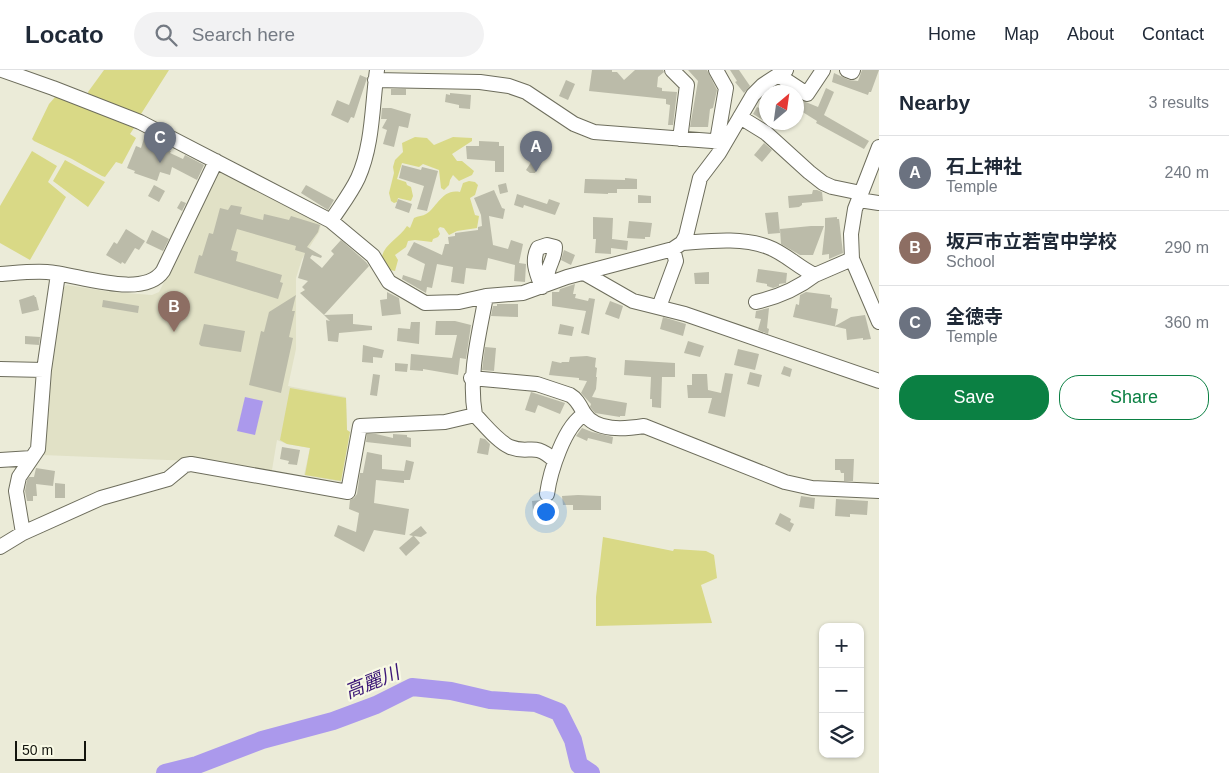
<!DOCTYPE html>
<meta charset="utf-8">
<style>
:root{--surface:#fff;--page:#f2f2f3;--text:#1f2937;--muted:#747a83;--line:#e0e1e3;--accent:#0b8043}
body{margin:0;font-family:Arial,"Noto Sans JP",sans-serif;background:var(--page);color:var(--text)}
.controls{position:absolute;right:15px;bottom:15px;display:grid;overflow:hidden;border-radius:10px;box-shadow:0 1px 4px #0004}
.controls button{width:45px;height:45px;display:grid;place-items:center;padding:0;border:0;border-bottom:1px solid var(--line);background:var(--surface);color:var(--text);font:25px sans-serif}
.compass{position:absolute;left:759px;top:15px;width:45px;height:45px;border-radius:50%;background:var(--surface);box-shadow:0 1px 4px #0004;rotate:29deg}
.scale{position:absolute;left:15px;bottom:12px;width:71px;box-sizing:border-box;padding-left:5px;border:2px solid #13140d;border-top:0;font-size:14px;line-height:18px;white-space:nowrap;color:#13140d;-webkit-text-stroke:4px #f8f9e5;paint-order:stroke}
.you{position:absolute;left:545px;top:441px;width:18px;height:18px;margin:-12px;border:4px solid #fff;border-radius:50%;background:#1a73e8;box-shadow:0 0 0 8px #1a73e833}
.badge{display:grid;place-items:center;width:32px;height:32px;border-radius:50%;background:var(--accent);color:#fff;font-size:16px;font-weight:700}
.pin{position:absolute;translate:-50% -41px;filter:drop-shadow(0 1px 2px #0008)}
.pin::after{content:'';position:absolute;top:26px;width:18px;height:15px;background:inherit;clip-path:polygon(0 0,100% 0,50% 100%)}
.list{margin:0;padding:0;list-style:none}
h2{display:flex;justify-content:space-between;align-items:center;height:65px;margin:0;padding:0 20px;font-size:21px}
h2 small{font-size:16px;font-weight:400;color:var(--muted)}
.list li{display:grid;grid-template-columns:32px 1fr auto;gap:15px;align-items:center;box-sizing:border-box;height:75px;padding:0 20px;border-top:1px solid var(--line)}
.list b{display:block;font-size:19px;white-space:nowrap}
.list p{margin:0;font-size:16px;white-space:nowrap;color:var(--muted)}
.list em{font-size:16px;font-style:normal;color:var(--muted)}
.actions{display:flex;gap:10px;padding:15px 20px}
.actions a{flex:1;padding:11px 0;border:1px solid var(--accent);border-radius:20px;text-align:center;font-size:18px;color:var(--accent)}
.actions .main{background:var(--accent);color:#fff}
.icon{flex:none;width:28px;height:28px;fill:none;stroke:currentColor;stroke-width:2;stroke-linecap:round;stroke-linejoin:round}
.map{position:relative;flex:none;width:879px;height:703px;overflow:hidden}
header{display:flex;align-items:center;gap:30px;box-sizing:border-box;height:70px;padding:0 25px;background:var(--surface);border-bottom:1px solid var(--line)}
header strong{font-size:24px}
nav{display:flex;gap:28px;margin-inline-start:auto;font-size:18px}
.search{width:350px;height:45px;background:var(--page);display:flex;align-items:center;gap:12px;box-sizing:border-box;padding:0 18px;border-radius:28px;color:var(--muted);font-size:19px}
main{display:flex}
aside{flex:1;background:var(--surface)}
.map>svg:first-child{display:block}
</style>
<header>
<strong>Locato</strong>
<div class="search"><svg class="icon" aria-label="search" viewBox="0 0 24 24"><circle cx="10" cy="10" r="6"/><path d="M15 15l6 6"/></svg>Search here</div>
<nav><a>Home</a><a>Map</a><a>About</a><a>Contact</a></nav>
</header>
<main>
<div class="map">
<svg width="879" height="703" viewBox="0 0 879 703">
<rect width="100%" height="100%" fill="#ebebd8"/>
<path fill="#e1e1c6" d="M223,100L321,155L319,162L302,189L296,208V279L288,316L346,327L347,360L350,362L341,412L304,405L310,378L287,374L277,370L271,406L193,391L42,385L48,301L60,220L67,215L111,222L152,225L159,222L180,181L217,102Z"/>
<path fill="#d9d986" d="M104,0H169L141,44L136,48L89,27L88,22Z
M56,26L134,58L130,64L136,68L122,94L116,92L105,107L102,106L72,89L34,71L32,69L49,34Z
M415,67L427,68L434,75L453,67L472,68V71L452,84L457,91H462L474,101L472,105L459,111L453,105L450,110L449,115L444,120L441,118L439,100L423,94L419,97L402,93L397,109L406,112L407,115L411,117L413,126L411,131L398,128L397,132L394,133L391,131L389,123L394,103L393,97L395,90L403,82L402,73Z
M32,81L57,96L48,112L66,127L30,190L0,173V136Z
M65,90L105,112L88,137L53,111Z
M469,111L475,112L478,115L475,125L470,128L475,145L479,146L477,158L457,161L449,165L444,158L440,157L438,159L440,164L438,167L433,169L432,172L415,170L408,171L406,177L395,185L398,190L395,201L386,199L382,186C385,174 400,167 407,156L410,158L414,148C418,146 423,146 426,144C436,139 442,118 460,122L463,113Z
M290,318L346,328L347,360L350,362L341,411L305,405L310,378L287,374L280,370Z
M603,467L673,481L674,479L706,481L714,485L717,508L701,515L712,553L596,556V527Z"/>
<path fill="#ab99ec" d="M245,327L263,331L255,365L237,361Z"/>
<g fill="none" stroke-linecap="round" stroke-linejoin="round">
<path stroke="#ab99ec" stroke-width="18" d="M165,703L197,695L262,670L333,651L376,635L412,617L451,621L490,630L536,633L559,642L573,670L579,695L591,703"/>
</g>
<path fill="#bbbba9" d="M592,0H612V2H617L624,10L635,0H663L664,2L658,7L657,17L662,18V21L677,22L673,55H668L670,35L666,34V29L589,21Z
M688,0H707L717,20L713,38L710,39L708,57H690L698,11Z
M730,0H739L750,16L744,23L735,12L737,11Z
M862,0H879L871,22H869L868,25L832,12L834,3L849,10L858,11Z
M360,5L367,8L354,48L351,47L348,53L331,45L337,30L349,35Z
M566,10L575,14L568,30L559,26Z
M826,18L834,22L824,45L869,71L864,79L816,53L817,51L801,41L803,39L796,35V28L818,37Z
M391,19H406V25H391Z
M450,23L471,25L470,39L459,38V35L445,32L446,24L450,25Z
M766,29V52L753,44L757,37L761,39Z
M382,38H391L411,44L408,58L399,56L394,77L383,74L387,60L382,58L387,49H381Z
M145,65L159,72L158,76L171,81L170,83L183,89L185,85L204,95L197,110L172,97L170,105L160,102L157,111L134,103L135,101L127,98L136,76L141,78Z
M479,71L499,72V76H504V102H495V91L467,89L466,76H479Z
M764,73L772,80L762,92L754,85Z
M543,74L552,80L548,86L546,85L535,103H530L526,100Z
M402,95L421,100L422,97L438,101L427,141L417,139L424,116L399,108Z
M625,108L637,109V119H617V123H608V124L584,123L585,109L625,110Z
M506,113L508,122L500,124L498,115Z
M154,115L165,121L159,132L148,126Z
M306,115L334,130L328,140L301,123Z
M494,120L502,138L505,139L503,149L489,146L493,175L508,179L511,170L523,174L519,193L526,194L525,212L514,211L515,195L488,188L486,200L466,198L464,214L451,212L453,197L437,194L432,218L427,217L426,223L402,209L403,205L421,211L425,194L407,185L414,172L442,185L445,174H449L448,167L455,166V163L478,160V157L482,156L481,145L474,128Z
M813,120H817L822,122L823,131L802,133V135L799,137L789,138L788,126L812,124Z
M517,124L547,134L549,129L560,133L555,145L524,135L523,138L514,135Z
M638,125L651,126V133H638Z
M398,129L412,134L409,143L395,138Z
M181,131L186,133L182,141L177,138Z
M231,135L242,137L240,144L263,150L264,144L289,150L291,146L320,155L318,162L307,177L322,186L321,188L312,185L310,188L322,198L334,184L331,181L341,170L366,192L369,196L324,245L300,223L305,220L302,217L308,211L298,208L305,183L295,180L296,176L237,159L231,180L238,182L236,191L282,205L280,212L283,213L278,229L194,203L199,185L202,186L209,163L213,164L220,138L228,140Z
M778,142L780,163L768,164L765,143Z
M593,147L613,148L612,169L628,171L627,180L611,178V184L595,183L596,169H593Z
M837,147V149H839L843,183L829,189V184L822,185L825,158V148Z
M629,151L652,153L650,167H645V169L627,168Z
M811,156H824L813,185H800L781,174L780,159Z
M126,159L145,171L139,180L135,178L125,194L122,192L121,194L106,185L114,172L117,174Z
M152,160L169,169L163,181L146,173Z
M564,180L575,185L571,195L561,190Z
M758,199L787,203L786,213L779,214V216L773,218L767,216V214L756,212Z
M709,202V214H695L694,203Z
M575,214L573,224H576L575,228L588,231L589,228L595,229L589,265L581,263L586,241L552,236V222H559L560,219Z
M387,222L399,228L401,244L382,246L380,230L387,229Z
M806,222L830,225V227L832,228L831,238L838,239L835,256L851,247L865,245L871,269L863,270V268L847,270L846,259L793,247L796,234L799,235L800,225Z
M34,225L35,227H36L39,240L22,244L19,230Z
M296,225L292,241H295L289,267L293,268L281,323L249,315L261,261L264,262L269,242Z
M103,230L139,236L138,243L102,237Z
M610,231L623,236L619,249L605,244Z
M497,234H518V247L491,246L493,236H497Z
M769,238L767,258L769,259L768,264L758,260L761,249L755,248L756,241Z
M353,244V254L372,256V260L339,263L338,272L328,271L326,250L330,251L324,245Z
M663,247L686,254L683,266L660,259Z
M436,251H455L471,255L466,289L460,288L458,305L423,299V301L410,300L411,284L452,288L457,265H435Z
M411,252H420L419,274L397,271L398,258L410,259Z
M204,254L245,261L241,282L201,276L199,274Z
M560,254L574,257L572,266L558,264Z
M25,266L40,267L39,275L25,274Z
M688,271L704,276L700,287L684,283Z
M363,275L384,280L382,288L373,287V293L362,292Z
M485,277L496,278L494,301L482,300Z
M738,279L759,284L755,300L734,295Z
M587,286L596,288L595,297L597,298L596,307H597L596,319L592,327L627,333L625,346H620V347L595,343L590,337L591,334L581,323L587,311L579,310V308L549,305L552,291L561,293L562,292H569L570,287Z
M625,290L675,293V307H662L661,338L652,337V329H650L651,307L624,305Z
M395,293L408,294L407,302L395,301Z
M784,296L792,299L790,307L781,304Z
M750,302L762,305L759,317L747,314Z
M725,303L733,304L725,347L708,343L712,328H688L687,315H692V304H707L708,320L721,323Z
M373,304L380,305L377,326L370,325Z
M531,322L565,333L560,344L538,335L535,343L525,340Z
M582,358L592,362L613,367L612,374L588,368L587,371L576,366Z
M367,364H376L393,368V364L407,365V367L411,368V377L366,372Z
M480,368L485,369L490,374L488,385L477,383Z
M282,377L300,380L297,395L288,394L289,391L280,389Z
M367,382L382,385V399L404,401L406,390L414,392L410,410H404V413L376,410L374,433L409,439L405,465L374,460L364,482L334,466L338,455L356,462L359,443L349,439L350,430L354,428L357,424L360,403H363Z
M835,389H854L853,411H844V403H841L840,400H835Z
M36,398L55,401L53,416L36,414L37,426H33V431H27L25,421L27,410L29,407H34Z
M55,413L65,414V428H55Z
M578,425L601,426V440H573V435H563L562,426Z
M801,426L815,428L814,439L799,437Z
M836,429L868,431L867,445L850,444V447L835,446Z
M541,430L545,432L546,440L533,441L532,431Z
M780,443L791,449L790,452L794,454L790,462L775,454Z
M421,456L427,463L421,467L414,466L420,473L406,486L399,478L413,466L409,465Z"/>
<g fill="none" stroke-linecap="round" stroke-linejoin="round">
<defs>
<path id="minor" d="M2,0L53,18L140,52L331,151L373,186L389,212L425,233L459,232L486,226L523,223L567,207L673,179L682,173L686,166L700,108L719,83L753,25L763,15L786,0
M672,0L687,15L680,69
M716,0L726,18L717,71
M847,0L852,2L853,0
M778,5L807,24L823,0
M375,10L480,12L509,16L526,22L574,54L594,62L725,72
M740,47L766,63L809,102L823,113L832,117L861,123
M879,77L855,139L851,164L852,189L879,252
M859,130L879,133
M331,151C340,137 351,123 358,108C373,75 372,35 377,0
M682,173C710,171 741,167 768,177C785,183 799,198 815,205L852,189
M584,203L633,231L685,244L879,311
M0,204C15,203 32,201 47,202C77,204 143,230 163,201L216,91
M542,217C537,204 531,191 538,178L547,175L555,177C555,192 544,198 549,213
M756,232C778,227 797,219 815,205
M659,237L676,191L673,179
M0,299L44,300
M471,308L537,314L570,325C577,329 580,336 584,343C596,362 625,359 644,356L785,412L812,418L879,421
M475,345C485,355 497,371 510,377C530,385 533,371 554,390
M0,390L32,388
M547,424C550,403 564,355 585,344
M23,463L16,421L19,407L38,379L44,300L58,204
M0,477L23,463L101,428L168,409L185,395L191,394L348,422L360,356L445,352L475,345C468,305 479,265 486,226"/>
</defs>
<use href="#minor" stroke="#6d6d5c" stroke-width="16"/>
<use href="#minor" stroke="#fff" stroke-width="14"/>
</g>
<g text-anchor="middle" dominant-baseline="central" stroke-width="4.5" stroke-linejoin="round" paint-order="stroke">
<g font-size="19" font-style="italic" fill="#3b1677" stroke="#f8f9e5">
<text transform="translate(372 612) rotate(-22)">高麗川</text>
</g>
</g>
</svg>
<div class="controls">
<button>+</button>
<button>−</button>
<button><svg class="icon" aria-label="layers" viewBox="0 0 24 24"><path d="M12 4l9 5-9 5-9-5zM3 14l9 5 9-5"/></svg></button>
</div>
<svg class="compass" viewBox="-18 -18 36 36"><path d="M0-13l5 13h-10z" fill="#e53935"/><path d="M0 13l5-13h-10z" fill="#747a83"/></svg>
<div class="scale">50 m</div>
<div class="you"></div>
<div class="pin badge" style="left:536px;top:102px;background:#6b7280">A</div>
<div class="pin badge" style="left:174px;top:262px;background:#8d6e63">B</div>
<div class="pin badge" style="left:160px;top:93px;background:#6b7280">C</div>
</div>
<aside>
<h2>Nearby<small>3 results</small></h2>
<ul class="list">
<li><span class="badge" style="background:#6b7280">A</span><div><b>石上神社</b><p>Temple</p></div><em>240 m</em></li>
<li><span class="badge" style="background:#8d6e63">B</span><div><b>坂戸市立若宮中学校</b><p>School</p></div><em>290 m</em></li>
<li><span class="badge" style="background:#6b7280">C</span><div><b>全徳寺</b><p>Temple</p></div><em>360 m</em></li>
</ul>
<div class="actions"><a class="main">Save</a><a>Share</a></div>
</aside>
</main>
